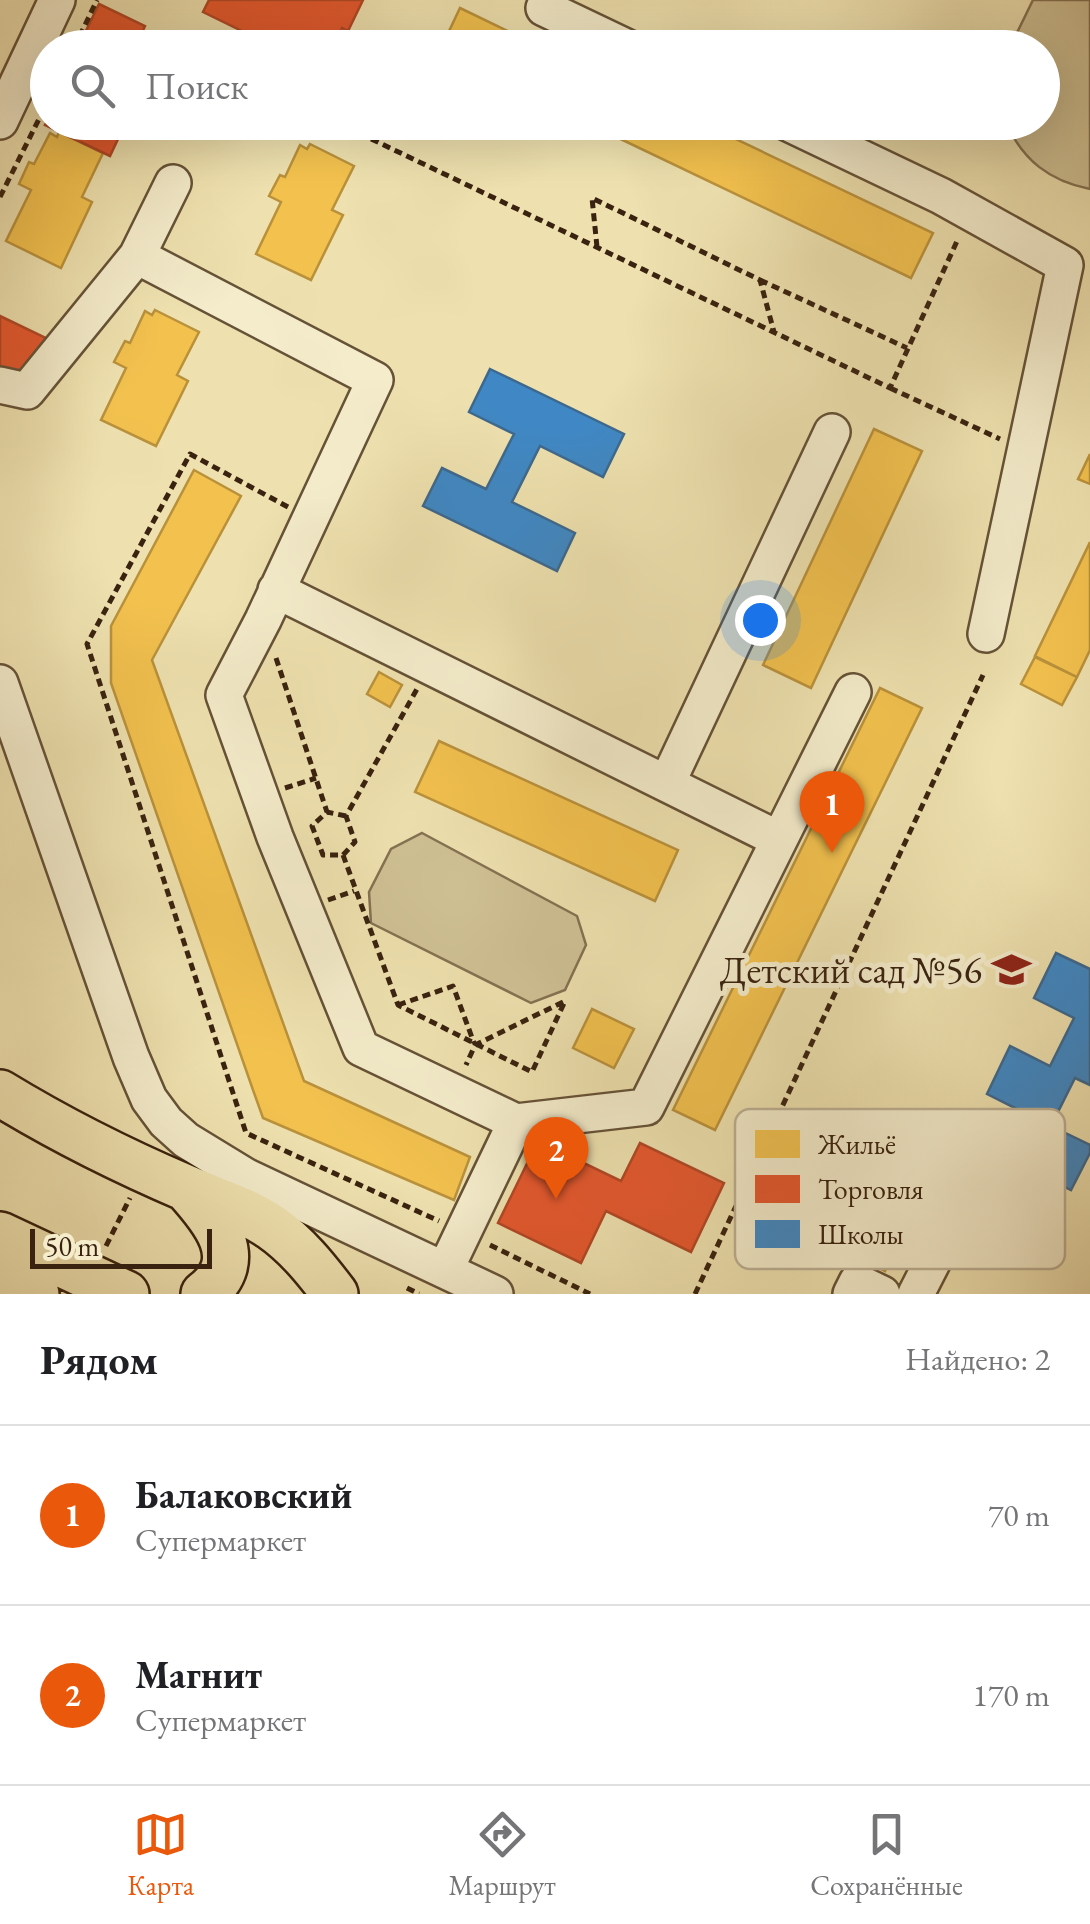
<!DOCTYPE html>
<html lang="ru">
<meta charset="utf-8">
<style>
:root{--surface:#fff;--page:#f6f6f6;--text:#202124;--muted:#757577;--line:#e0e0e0;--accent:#ea580c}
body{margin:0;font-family:"EB Garamond",serif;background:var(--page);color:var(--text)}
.scale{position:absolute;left:30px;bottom:25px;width:182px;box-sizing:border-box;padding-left:10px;border:5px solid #39220f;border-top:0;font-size:28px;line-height:35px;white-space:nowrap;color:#39220f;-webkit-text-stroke:8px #f4eccb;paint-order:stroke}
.you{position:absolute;left:760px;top:620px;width:35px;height:35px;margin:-25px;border:8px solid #fff;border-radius:50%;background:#1a73e8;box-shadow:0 0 0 15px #1a73e833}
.badge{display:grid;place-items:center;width:65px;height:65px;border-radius:50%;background:var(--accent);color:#fff;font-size:32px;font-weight:700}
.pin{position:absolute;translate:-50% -82px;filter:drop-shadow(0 2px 5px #0008)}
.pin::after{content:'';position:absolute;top:52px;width:35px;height:30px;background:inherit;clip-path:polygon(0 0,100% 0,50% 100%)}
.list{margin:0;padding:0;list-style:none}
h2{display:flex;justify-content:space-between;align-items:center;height:130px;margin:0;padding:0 40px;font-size:42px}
h2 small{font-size:32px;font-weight:400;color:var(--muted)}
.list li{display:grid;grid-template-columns:65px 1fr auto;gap:30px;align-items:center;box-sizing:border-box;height:180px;padding:0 40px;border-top:2px solid var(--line)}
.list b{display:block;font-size:38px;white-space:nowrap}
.list p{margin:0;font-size:32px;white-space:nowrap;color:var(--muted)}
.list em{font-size:32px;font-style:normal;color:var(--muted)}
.icon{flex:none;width:55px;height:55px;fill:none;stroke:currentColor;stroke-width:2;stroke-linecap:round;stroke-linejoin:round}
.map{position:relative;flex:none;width:1090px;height:1294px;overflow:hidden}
.search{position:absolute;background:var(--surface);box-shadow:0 10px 40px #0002;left:30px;right:30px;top:30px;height:110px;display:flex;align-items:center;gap:25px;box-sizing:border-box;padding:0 35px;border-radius:55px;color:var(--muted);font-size:38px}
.sheet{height:490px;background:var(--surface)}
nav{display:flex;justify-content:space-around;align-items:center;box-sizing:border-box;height:140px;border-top:2px solid var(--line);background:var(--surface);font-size:28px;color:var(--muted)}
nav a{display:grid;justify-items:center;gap:5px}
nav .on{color:var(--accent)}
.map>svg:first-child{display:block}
</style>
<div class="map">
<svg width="1090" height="1294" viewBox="0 0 1090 1294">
<rect width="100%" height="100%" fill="#eee1af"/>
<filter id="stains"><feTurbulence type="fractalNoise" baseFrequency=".002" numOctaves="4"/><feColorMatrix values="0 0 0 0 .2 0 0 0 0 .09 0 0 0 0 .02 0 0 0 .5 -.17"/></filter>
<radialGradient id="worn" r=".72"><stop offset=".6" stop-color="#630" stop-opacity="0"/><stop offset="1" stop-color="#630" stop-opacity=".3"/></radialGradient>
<path fill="#cfc194" stroke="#847252" stroke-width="2.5" d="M1033,0H1090V189C1049,181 1023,160 1006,123L1042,122V48L1010,47Z
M422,833L577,916L586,945L565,990L531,1003L371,923L369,892L391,849Z"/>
<path fill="#f2c14e" stroke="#ba913b" stroke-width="2.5" d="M460,8L543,48H441Z
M585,122H700L933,233L911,278Z
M59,132L103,153L82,197L92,202L61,268L6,241L31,190L19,184L29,162L34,164L50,133L57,137Z
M310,144L354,166L332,210L343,215L311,280L256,254L281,202L269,196L280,175L285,177L300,145L307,149Z
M155,310L199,332L177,375L188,381L156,446L101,420L126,368L114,362L125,341L130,343L145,311L152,315Z
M874,429L922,451L811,688L763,665Z
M1090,454V484L1078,479Z
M194,470L241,496L152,660L304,1081L470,1157L454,1200L263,1118L253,1090L111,683V626Z
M1090,542V650L1077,677L1035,656Z
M1035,657L1077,677L1062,705L1021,684Z
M379,672L402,685L390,707L367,694Z
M880,688L922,708L715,1130L673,1110Z
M439,741L678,850L655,901L415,792Z
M592,1009L634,1029L614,1068L573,1048Z
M874,1176L922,1200L885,1271L837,1247Z"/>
<path fill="#e4572e" stroke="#b14725" stroke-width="2.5" d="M209,0H363L348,31L342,28L332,48H277L203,12Z
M99,4L145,26L135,48H83L79,45Z
M48,120V122H126L110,156L45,125Z
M0,316L46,338L24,385L0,374Z
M538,1141L621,1181L640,1143L724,1183L691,1252L606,1211L581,1263L498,1223Z"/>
<path fill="#3f88c5" stroke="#3d698e" stroke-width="2.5" d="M490,369L624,434L603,477L540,446L512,502L575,533L557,571L423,506L442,468L486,489L514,434L469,412Z
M1056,953L1090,969V1085L1075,1078L1051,1126L1090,1145V1153L1071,1190L1005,1158L1027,1114L987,1094L1010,1046L1050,1066L1074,1018L1034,998Z"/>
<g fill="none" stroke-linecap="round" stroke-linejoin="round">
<defs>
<path id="minor" d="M544,8L628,48
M0,121L57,0
M786,122L941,196L1065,265L986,634
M137,256L173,183
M0,385L27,391L137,256L375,380L263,620L224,695L275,837L361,1048L516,1122
M276,590L778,839
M0,683L131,1057L149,1099L166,1122L186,1140L245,1176L495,1294
M667,783L832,432
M881,1165L961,1206L916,1294
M445,1270L516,1122L646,1107L853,692
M851,1294L857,1282L882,1294"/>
<path id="major" d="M0,1093C59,1129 123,1161 186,1188C215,1201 245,1209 271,1227C297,1245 316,1269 335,1294
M186,1188C214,1219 249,1260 204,1294
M0,1235L126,1294
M0,1277L36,1294"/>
</defs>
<use href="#minor" stroke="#665237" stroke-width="40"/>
<use href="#major" stroke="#39220f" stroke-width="50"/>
<path stroke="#39220f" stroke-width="5" stroke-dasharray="8 5" stroke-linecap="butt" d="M74,48L97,0
M336,122L890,388L958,239
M0,197L48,101
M597,247L592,198L760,280L774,332
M760,280L907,348
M890,388L1000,439
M288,507L190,454L87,644L246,1133L439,1221
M276,658L327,812
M285,788L316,778
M346,816L327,812L312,826L323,855H343L355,842L346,816L417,689
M343,855L398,1005L532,1072L565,1001L475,1045L466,1065
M328,900L354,891
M398,1005L453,986L474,1043
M490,1245L590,1294
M106,1246L130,1198
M407,1288L419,1294
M695,1294L983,675"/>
<use href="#minor" stroke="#f4eccb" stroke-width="35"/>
<use href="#major" stroke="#eee1af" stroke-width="45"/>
</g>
<defs>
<symbol id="school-bare" viewBox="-9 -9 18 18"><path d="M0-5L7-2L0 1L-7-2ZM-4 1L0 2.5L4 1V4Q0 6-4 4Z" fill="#8f2418" stroke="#f4eccb" stroke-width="2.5" paint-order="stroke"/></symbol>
</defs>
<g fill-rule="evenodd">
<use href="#school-bare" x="984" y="942" width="55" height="55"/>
</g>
<g text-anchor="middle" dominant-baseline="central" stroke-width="10" stroke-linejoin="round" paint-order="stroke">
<g font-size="38" fill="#39220f" stroke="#f4eccb" text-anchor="end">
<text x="982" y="969">Детский сад №56</text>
</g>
</g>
<rect x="735" y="1109" width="330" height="160" rx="15" fill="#f4eccb" stroke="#bcaf93" stroke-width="2.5"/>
<rect x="755" y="1130" width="45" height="28" fill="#f2c14e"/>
<rect x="755" y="1175" width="45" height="28" fill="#e4572e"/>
<rect x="755" y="1220" width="45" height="28" fill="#3f88c5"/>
<g font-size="28" fill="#39220f">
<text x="818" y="1154">Жильё</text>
<text x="818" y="1199">Торговля</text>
<text x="818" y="1244">Школы</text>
</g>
<rect width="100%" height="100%" filter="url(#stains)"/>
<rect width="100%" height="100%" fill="url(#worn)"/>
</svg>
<div class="scale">50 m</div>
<div class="you"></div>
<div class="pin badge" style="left:832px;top:853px">1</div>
<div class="pin badge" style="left:556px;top:1199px">2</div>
<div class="search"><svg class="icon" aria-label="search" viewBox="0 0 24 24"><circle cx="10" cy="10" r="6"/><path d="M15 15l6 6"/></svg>Поиск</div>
</div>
<section class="sheet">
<h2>Рядом<small>Найдено: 2</small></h2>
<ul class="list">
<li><span class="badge">1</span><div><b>Балаковский</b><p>Супермаркет</p></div><em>70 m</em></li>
<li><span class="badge">2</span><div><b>Магнит</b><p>Супермаркет</p></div><em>170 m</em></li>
</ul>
</section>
<nav>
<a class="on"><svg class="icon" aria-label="map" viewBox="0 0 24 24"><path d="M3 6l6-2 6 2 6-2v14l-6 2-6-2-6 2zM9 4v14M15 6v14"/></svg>Карта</a>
<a><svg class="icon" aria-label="directions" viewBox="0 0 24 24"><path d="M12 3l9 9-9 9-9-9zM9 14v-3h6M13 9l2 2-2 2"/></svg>Маршрут</a>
<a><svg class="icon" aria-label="saved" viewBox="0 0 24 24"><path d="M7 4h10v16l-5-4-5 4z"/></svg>Сохранённые</a>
</nav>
